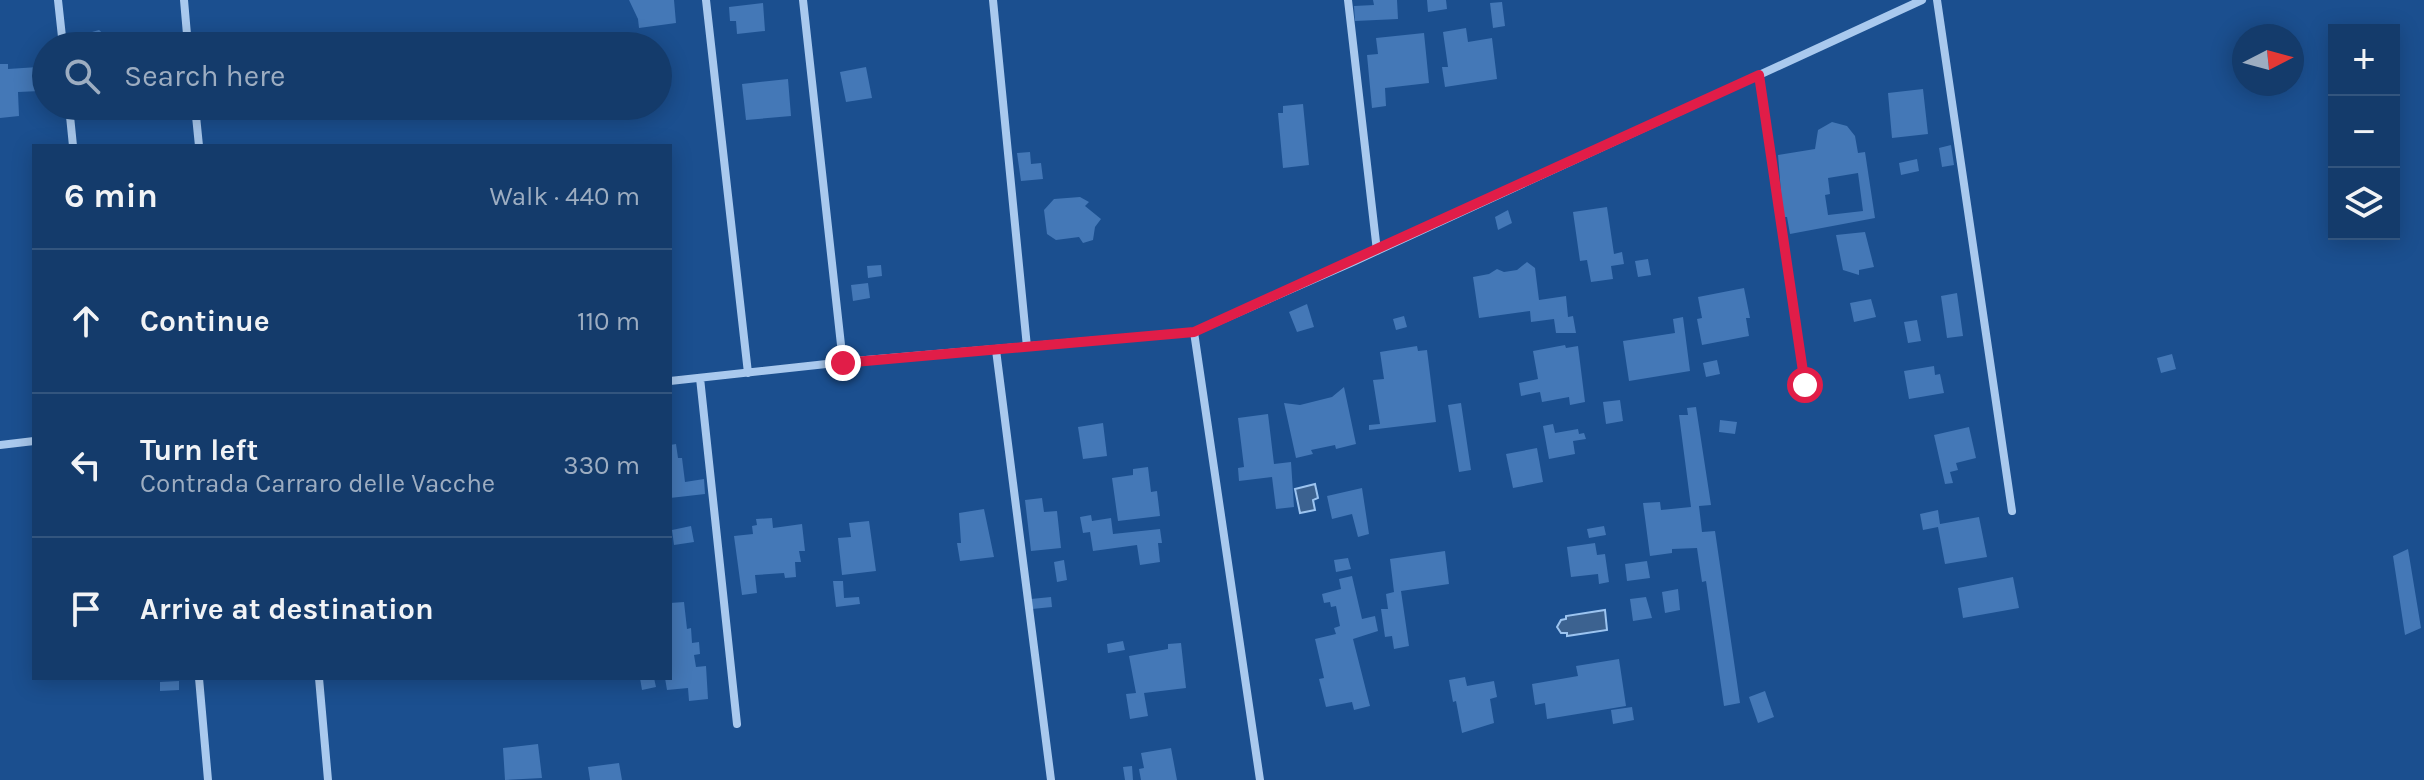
<!DOCTYPE html>
<meta charset="utf-8">
<style>
:root{--surface:#143b6b;--page:#214673;--text:#f1f3f6;--muted:#9dadc1;--line:#33557e}
body{margin:0;font-family:Karla,sans-serif;background:var(--page);color:var(--text)}
.controls{position:absolute;right:24px;top:24px;display:grid;overflow:hidden;border-radius:0px;box-shadow:0 4px 20px #0003}
.controls button{width:72px;height:72px;display:grid;place-items:center;padding:0;border:0;border-bottom:2px solid var(--line);background:var(--surface);color:var(--text);font:40px sans-serif}
.compass{position:absolute;left:2232px;top:24px;width:72px;height:72px;border-radius:50%;background:var(--surface);box-shadow:0 4px 20px #0003;rotate:84deg}
.stop{position:absolute;width:24px;height:24px;margin:-18px;border:6px solid #e11d48;border-radius:50%;background:#fff}
.stop.end{background:#e11d48;border-color:#fff;box-shadow:0 2px 8px #0008}
.list{margin:0;padding:0;list-style:none}
h2{display:flex;justify-content:space-between;align-items:center;height:104px;margin:0;padding:0 32px;font-size:34px}
h2 small{font-size:26px;font-weight:400;color:var(--muted)}
.list li{display:grid;grid-template-columns:52px 1fr auto;gap:24px;align-items:center;box-sizing:border-box;height:144px;padding:0 32px;border-top:2px solid var(--line)}
.list b{display:block;font-size:30px;white-space:nowrap}
.list p{margin:0;font-size:26px;white-space:nowrap;color:var(--muted)}
.list em{font-size:26px;font-style:normal;color:var(--muted)}
.icon{flex:none;width:44px;height:44px;fill:none;stroke:currentColor;stroke-width:2;stroke-linecap:round;stroke-linejoin:round}
.map{position:relative;flex:none;width:2424px;height:780px;overflow:hidden}
.search{position:absolute;background:var(--surface);box-shadow:0 4px 20px #0003;left:32px;top:32px;width:640px;height:88px;display:flex;align-items:center;gap:20px;box-sizing:border-box;padding:0 28px;border-radius:44px;color:var(--muted);font-size:30px}
.panel{position:absolute;background:var(--surface);box-shadow:0 4px 20px #0003;left:32px;top:144px;width:640px;height:536px;border-radius:0px}
.map>svg:first-child{display:block}
</style>
<div class="map">
<svg width="2424" height="780" viewBox="0 0 2424 780">
<rect width="100%" height="100%" fill="#1b4f8f"/>
<path fill="#3c6290" stroke="#9cc4f0" stroke-width="2" d="M1315,484L1318,498L1313,500L1315,510L1300,513L1295,489Z
M1605,610L1607,630L1567,636V633H1561L1557,627L1561,620L1566,619V616Z"/>
<path fill="#4478b7" fill-rule="evenodd" d="M629,0H674L676,23L639,28L638,19Z
M1373,0H1397L1398,19L1355,21L1354,6L1374,5Z
M1427,0H1446L1447,9L1428,12Z
M1502,2L1505,26L1493,28L1490,3Z
M763,3L765,31L737,34L736,21H730L729,7Z
M1466,28L1468,42L1492,38L1497,79L1445,87L1442,67H1448L1443,32Z
M99,30L106,36L108,46H80L85,34Z
M1424,33L1429,83L1385,88L1386,106L1372,108L1367,55L1378,54L1376,38Z
M0,64H8V69L38,67V76H44L45,85L39,86L40,91L18,92L19,116L0,118Z
M866,67L872,98L846,102L840,72Z
M788,79L791,116L746,120L742,84Z
M1923,89L1928,134L1892,138L1888,93Z
M1303,104L1309,165L1283,168L1278,113H1283V106Z
M1832,122L1847,126L1855,136L1858,153L1865,152L1875,218L1790,234L1787,217H1783L1778,155L1815,149L1818,130ZM1858,173L1863,211L1828,215L1825,195L1830,194L1828,178Z
M1951,145L1954,165L1942,167L1939,148Z
M1030,152L1031,164L1041,163L1043,179L1021,181L1017,153Z
M1917,159L1919,171L1901,175L1899,163Z
M1080,197L1089,202L1085,206L1101,219L1095,227L1093,240L1083,243L1079,237L1056,240L1047,234L1044,210L1054,199Z
M1607,207L1614,254L1622,252L1624,264L1611,266L1613,279L1591,282L1587,260L1580,261L1573,212Z
M1508,210L1512,223L1498,230L1495,217Z
M1865,232L1874,267L1859,270V275L1843,270L1836,235Z
M1648,259L1651,275L1638,277L1635,261Z
M1527,262L1535,268L1539,300L1566,296L1568,317L1573,316L1576,333H1556L1554,319L1531,322L1530,311L1479,318L1473,277L1489,274L1497,269L1504,272L1517,270Z
M881,265L882,276L868,278L867,266Z
M868,283L870,298L853,301L851,285Z
M1744,288L1750,318H1746L1749,336L1702,345L1697,319L1702,318L1698,297Z
M1957,293L1963,336L1947,338L1941,296Z
M1871,299L1876,317L1854,322L1850,303Z
M1307,304L1314,327L1297,332L1289,312Z
M1404,316L1407,327L1396,330L1393,319Z
M1683,317L1690,371L1629,381L1623,341L1675,333L1673,319Z
M1917,320L1921,341L1908,343L1904,322Z
M1565,345L1566,348L1578,346L1585,402L1570,405L1569,397L1542,402L1540,392L1521,396L1519,383L1538,379L1533,351Z
M1417,346L1418,351L1427,350L1436,422L1369,430V425L1380,424L1373,380L1384,379L1380,352Z
M2172,354L2176,369L2161,373L2157,358Z
M1717,360L1720,374L1706,377L1703,363Z
M1934,366L1935,375L1940,374L1944,393L1909,399L1904,371Z
M1344,387L1356,444L1336,449L1335,445L1311,450L1313,454L1296,458L1284,403L1300,405L1332,397Z
M1620,400L1623,421L1606,424L1603,402Z
M1461,403L1471,470L1459,472L1448,405Z
M1696,407L1711,505L1699,506L1702,532L1715,531L1740,703L1724,706L1706,581L1702,582L1697,548L1672,549V553L1650,556L1643,503L1660,502L1661,510L1691,507L1679,415H1688L1687,408Z
M1268,414L1274,464L1291,462L1294,507L1276,509L1272,477L1239,481L1238,468L1244,467L1238,418Z
M1720,420L1737,422L1735,434L1719,432Z
M1103,423L1107,456L1083,459L1078,427Z
M1553,424L1555,433L1578,429L1579,434L1584,433L1586,439L1573,441L1575,454L1549,459L1543,426Z
M1969,427L1976,458L1956,463L1958,470L1950,472L1953,483L1945,484L1934,435Z
M676,444L678,458H682L685,482L704,479L705,494L670,498V445Z
M1537,448L1543,482L1513,488L1506,454Z
M1148,467L1151,492L1157,491L1160,516L1118,521L1112,478L1133,475V469Z
M1362,488L1369,534L1358,537L1352,514L1332,519L1327,496Z
M1042,498L1044,512L1057,511L1061,548L1031,551L1025,500Z
M984,509L994,557L960,561L957,543H961L959,513Z
M1938,510L1940,524L1979,517L1987,557L1945,564L1938,527L1923,530L1920,514Z
M1091,515L1092,521L1111,518L1113,534L1160,529L1162,543H1158L1160,562L1140,565L1137,545L1093,551L1090,532L1083,533L1080,517Z
M772,518L773,528L802,524L805,551H799L801,562H795L796,577L785,578L784,573L755,575L757,593L742,595L734,536L753,534L752,526L757,525L756,519Z
M869,521L876,571L842,575L838,538L851,537L849,523Z
M691,526L694,542L674,545L672,530Z
M1604,526L1606,535L1589,538L1587,529Z
M1595,543L1597,555L1605,554L1609,582L1599,584L1598,574L1571,577L1567,547Z
M2408,549L2421,628L2405,635L2393,556Z
M1445,551L1449,584L1401,591L1409,646L1394,649L1392,636L1385,637L1381,609H1388L1386,594L1394,592L1390,559Z
M1348,558L1351,569L1336,572L1334,560Z
M1064,560L1067,580L1057,582L1054,562Z
M1647,561L1650,578L1627,581L1625,564Z
M1352,576L1362,619L1375,616L1378,631L1353,639L1370,706L1354,710L1352,702L1326,707L1319,679L1324,678L1315,639L1336,634L1334,628L1340,626L1336,606L1331,607L1330,602L1324,603L1322,594L1341,589L1339,579Z
M2013,577L2019,608L1963,618L1958,588Z
M833,581H843L844,598L859,597L860,604L836,607Z
M1678,589L1680,610L1665,613L1662,592Z
M1051,597L1052,607L1032,609L1031,599Z
M1646,597L1652,618L1633,621L1630,599Z
M684,602L687,629L691,628L692,643L699,642L700,654L694,655L696,667L706,666L708,699L689,701L688,688L667,690L665,678H670V603Z
M1123,641L1125,650L1108,653L1107,644Z
M1181,643L1186,688L1144,693L1148,716L1130,719L1126,694L1136,693L1129,656L1168,649V644Z
M1619,659L1626,706L1547,719L1545,703L1535,705L1532,684L1578,676L1576,666Z
M1465,677L1467,686L1494,681L1497,697L1490,699L1494,723L1462,733L1456,701L1453,702L1449,680Z
M640,678H654L656,687L642,690Z
M179,681V690L160,691V682Z
M1765,691L1774,717L1758,723L1749,697Z
M1632,707L1634,720L1613,724L1611,710Z
M538,744L542,778L505,780L503,748Z
M1171,748L1177,780H1141L1139,769L1144,768L1141,753Z
M619,763L622,780H590L588,767Z
M1132,766L1133,780H1125L1123,767Z"/>
<g fill="none" stroke-linecap="round" stroke-linejoin="round">
<path stroke="#a9c9ee" stroke-width="8" d="M58,0L63,46
M184,0L188,46
M706,0L748,373
M803,0L843,363
M993,0L1027,347
M1348,0L1377,251
M1937,0L2012,511
M1759,75L1805,385
M69,106L73,146
M195,106L199,146
M1194,332L1260,780
M996,350L1051,780
M700,378L737,724
M670,381L854,361L1194,332L1355,261L1922,0
M0,445L34,441
M199,678L208,780
M319,678L328,780"/>
</g>
<g fill="none" stroke-linecap="round" stroke-linejoin="round">
<path stroke="#e11d48" stroke-width="10" d="M843,363L1194,332L1759,75L1805,385"/>
</g>
</svg>
<div class="controls">
<button>+</button>
<button>−</button>
<button><svg class="icon" aria-label="layers" viewBox="0 0 24 24"><path d="M12 4l9 5-9 5-9-5zM3 14l9 5 9-5"/></svg></button>
</div>
<svg class="compass" viewBox="-18 -18 36 36"><path d="M0-13l5 13h-10z" fill="#e53935"/><path d="M0 13l5-13h-10z" fill="#9dadc1"/></svg>
<div class="stop" style="left:1805px;top:385px"></div>
<div class="stop end" style="left:843px;top:363px"></div>
<div class="search"><svg class="icon" aria-label="search" viewBox="0 0 24 24"><circle cx="10" cy="10" r="6"/><path d="M15 15l6 6"/></svg>Search here</div>
<section class="panel">
<h2>6 min<small>Walk · 440 m</small></h2>
<ul class="list">
<li><svg class="icon" aria-label="ahead" viewBox="0 0 24 24"><path d="M12 20V5M6 11l6-6 6 6"/></svg><div><b>Continue</b></div><em>110 m</em></li>
<li><svg class="icon" aria-label="left" viewBox="0 0 24 24"><path d="M17 20v-9H6M10 6l-5 5 5 5"/></svg><div><b>Turn left</b><p>Contrada Carraro delle Vacche</p></div><em>330 m</em></li>
<li><svg class="icon" aria-label="arrive" viewBox="0 0 24 24"><path d="M6 21V4h12l-3 4 3 4H6"/></svg><div><b>Arrive at destination</b></div></li>
</ul>
</section>
</div>
